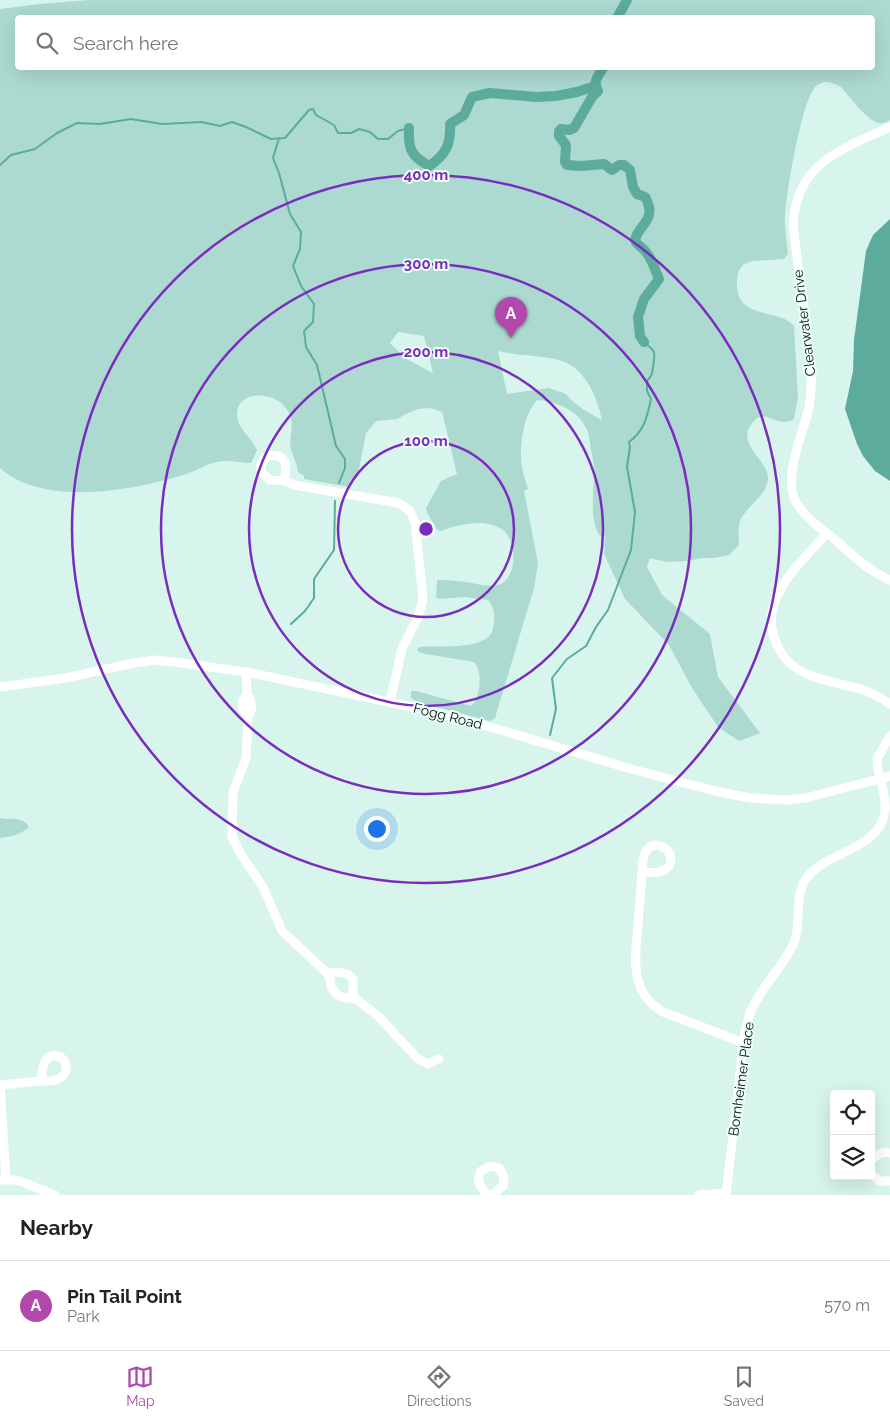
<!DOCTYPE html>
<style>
:root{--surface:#fff;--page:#f2f2f2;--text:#222;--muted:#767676;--line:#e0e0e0;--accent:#b149ac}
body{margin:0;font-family:Raleway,sans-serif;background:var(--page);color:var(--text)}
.controls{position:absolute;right:15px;bottom:15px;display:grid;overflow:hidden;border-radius:5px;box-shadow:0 5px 20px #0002}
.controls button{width:45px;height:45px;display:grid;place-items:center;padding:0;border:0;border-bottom:1px solid var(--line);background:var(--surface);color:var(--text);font:25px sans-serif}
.you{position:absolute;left:376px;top:828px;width:18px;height:18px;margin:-12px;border:4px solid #fff;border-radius:50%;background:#1a73e8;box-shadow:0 0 0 8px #1a73e833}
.badge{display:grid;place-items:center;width:32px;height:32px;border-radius:50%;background:var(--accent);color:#fff;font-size:16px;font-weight:700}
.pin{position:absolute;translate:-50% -41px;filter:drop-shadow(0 1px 2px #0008)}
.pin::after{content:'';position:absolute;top:26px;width:18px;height:15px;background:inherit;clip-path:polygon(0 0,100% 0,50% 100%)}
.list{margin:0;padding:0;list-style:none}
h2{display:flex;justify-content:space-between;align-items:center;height:65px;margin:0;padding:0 20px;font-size:21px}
h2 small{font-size:16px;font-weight:400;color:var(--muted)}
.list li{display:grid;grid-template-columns:32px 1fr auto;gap:15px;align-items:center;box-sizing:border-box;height:90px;padding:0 20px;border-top:1px solid var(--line)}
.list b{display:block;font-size:19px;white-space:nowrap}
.list p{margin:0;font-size:16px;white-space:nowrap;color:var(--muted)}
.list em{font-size:16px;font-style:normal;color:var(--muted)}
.icon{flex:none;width:28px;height:28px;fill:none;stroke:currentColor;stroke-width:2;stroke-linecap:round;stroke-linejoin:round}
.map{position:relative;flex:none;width:890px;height:1195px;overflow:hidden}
.search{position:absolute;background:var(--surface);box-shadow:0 5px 20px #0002;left:15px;right:15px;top:15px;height:55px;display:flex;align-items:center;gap:12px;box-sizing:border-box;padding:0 18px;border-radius:5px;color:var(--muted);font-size:19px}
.sheet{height:155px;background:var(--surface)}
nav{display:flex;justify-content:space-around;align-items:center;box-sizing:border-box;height:70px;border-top:1px solid var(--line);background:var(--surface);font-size:14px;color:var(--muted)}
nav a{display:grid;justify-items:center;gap:2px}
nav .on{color:var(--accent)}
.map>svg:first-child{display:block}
</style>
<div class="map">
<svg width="890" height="1195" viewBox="0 0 890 1195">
<rect width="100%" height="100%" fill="#d7f4ed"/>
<path fill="#acdad0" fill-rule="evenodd" d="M88,0H890V120C886,122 883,124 879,123C867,121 849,96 841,87C833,82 824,79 816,86C802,98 786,195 785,216C784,228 787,241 788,254L784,259L753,261L744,264C737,270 737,277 737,286C738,320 780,308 794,326L798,397L794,419C779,429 766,409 755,420C732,442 767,458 768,478C768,494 748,505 741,519C737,526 739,537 739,545L729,555L714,558H702L687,561L667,562L650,558L647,567L662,595L710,634L718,677L760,733L739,741L718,727L692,688L669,645L625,599L604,554L605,536L599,535C589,516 594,494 594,474C595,467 593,461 592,454C590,446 590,436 586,428C578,410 555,401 537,400C524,415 521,438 521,457C521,468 525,479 528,489L524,491L538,563L534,588L495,718L490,721L417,702L411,698V691H416L471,706C481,698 483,671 474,662L420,653L417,650L419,647C438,645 473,650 488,637C493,633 493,628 494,622C495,614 494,607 488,600L465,597L438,599L436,597L437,580C443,580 450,580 456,581C469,581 485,588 498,585C518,579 517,542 504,531C488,517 458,524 441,531L437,530C434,523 427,515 426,508L441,481L457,474L442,412L431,408L418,409L406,414L397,419L376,421L366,433L358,475L350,480L349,487L304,479V476L298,472C297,463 293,457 291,449C288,437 296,424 288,411C274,387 230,391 238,421C241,431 253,440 257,450L251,463C240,463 228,459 217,462C206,464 198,470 189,473C138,490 44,508 0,468V9L40,4ZM18,18H872V68H18ZM398,332L424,336L433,373L405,358L390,343ZM498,351C518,356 540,355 559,360C585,367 597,397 602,420L584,410L571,400L566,394L549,388L507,394Z
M0,818C10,820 23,816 29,827C22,834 10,837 0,838Z"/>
<path fill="#5dab9c" d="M890,219V481L875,471L863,456L857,444L845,409L853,371L854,340L866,251L873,235Z"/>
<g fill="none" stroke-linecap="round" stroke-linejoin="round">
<path stroke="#5dab9c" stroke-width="2" d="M279,138L273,158L279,173L290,214L301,232L300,249L293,266L301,286L314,304L313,322L304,331L306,347L317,365L336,446L345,459V468L339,483
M0,165L11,155L35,149L57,133L77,123L100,124L131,119L162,124L202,122L220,126L232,122L246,127L271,139L285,138L309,110L313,109L316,115L334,125L338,133H351L359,129L370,132L378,139H388L398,131L409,128
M291,624L305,611L314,598V579L334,550L335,501
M550,735L556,709L552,678L567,659L586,646L596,627L608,610L631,550L635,512L627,467L630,447L629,442C644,431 647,418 651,399L647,391V381C652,375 652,375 653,367C655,353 657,352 644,342"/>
<path stroke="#5dab9c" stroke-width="10" d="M617,18L627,0
M603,68C597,78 593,80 598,91L592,97L574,128L569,130L561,129L559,131V136L566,145L565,162L567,165L581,166L604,164L612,170L619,165H624L630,170L633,187L637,194C648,198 645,195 649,207C652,222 637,228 635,240C637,246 643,247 646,252C652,259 655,270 659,279L644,299L638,317L640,336L644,342
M409,128C408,149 411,156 429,166C446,155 451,144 450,124L464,115L472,97L490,93L536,97L556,96L577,92L595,86"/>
<path stroke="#fff" stroke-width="9" d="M890,127C842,149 796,163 793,225L811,369C812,382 811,394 809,407C804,432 783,475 795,500C802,515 819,527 832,537C850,553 868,571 890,580
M270,455L279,456C290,463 284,470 285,481L270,480L262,473C259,465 262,459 270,455Z
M285,481L294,485L399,503L410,511L415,522L423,599L419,615L402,649L390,702
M827,533C800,564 754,601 778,647C785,661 797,671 812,676C842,687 862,684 890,704
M246,672L247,695
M0,687L66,678L134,663L155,660L174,662L246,672L422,709L497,729L631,769L715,791L750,798L787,800L806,798L890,776
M248,716C241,710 240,701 247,695L250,698L252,709L248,716L246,758L233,792L232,837L240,853L263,887L282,931L327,973
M654,845C673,845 678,868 659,872C653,873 648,872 642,872C643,861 642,850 654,845Z
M642,872C641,890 639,908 638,926C635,959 629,992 663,1012L744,1043
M339,972L347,974L353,979V994L356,999L341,997L336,994L331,986L330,979L327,973Z
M356,999L378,1016L417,1058L428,1064L439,1059
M55,1055C68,1058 71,1073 58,1079C53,1082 47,1081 41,1081C43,1070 41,1058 55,1055Z
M0,1085L6,1179
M0,1085L41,1081
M871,1161C876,1154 882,1151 890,1153
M871,1173L879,1181H890
M0,1180H17L55,1195
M487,1195C481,1187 475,1181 481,1171L491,1166L499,1168L504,1177L503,1186L492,1195
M699,1195L726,1193
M726,1195C730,1157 735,1120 739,1082C742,1058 742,1034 751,1011C762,985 786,964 795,940C801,922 795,902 803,884C819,850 879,854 885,811C887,793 877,777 877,759L890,736"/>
</g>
<g fill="none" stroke="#7b2cbf" stroke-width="2.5">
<circle cx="426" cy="529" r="88"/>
<circle cx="426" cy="529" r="177"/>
<circle cx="426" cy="529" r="265"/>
<circle cx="426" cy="529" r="354"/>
</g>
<g text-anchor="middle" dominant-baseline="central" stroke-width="4" stroke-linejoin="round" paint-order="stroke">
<g font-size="14" fill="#050f0d" stroke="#edfefa">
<text transform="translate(804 323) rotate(-97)">Clearwater Drive</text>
<text transform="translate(448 716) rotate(14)">Fogg Road</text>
<text transform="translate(741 1079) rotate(-82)">Bornheimer Place</text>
</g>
</g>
<circle cx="426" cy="529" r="8" fill="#7b2cbf" stroke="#edfefa" stroke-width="2.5"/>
<g font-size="15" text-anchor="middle" font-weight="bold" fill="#7b2cbf" stroke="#edfefa" stroke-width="4" stroke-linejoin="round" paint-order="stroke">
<text x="426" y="180">400 m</text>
<text x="426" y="269">300 m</text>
<text x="426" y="357">200 m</text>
<text x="426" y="446">100 m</text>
</g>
</svg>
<div class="controls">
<button><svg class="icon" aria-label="locate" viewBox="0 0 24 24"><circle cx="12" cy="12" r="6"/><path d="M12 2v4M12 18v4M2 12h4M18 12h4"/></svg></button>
<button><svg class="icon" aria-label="layers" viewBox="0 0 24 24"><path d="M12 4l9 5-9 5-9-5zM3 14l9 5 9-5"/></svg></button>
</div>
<div class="you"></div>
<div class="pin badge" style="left:511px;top:338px">A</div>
<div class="search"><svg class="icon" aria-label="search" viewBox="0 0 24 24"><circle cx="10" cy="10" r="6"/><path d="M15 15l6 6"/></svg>Search here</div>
</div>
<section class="sheet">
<h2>Nearby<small></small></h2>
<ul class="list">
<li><span class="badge">A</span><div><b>Pin Tail Point</b><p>Park</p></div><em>570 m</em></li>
</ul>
</section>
<nav>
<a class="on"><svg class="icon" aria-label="map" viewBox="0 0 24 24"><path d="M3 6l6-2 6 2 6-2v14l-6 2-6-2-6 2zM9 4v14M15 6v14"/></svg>Map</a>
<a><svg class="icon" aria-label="directions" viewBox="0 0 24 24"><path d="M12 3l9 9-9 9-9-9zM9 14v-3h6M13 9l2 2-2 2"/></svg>Directions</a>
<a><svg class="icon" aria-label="saved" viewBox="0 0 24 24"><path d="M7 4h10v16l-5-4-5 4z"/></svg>Saved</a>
</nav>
